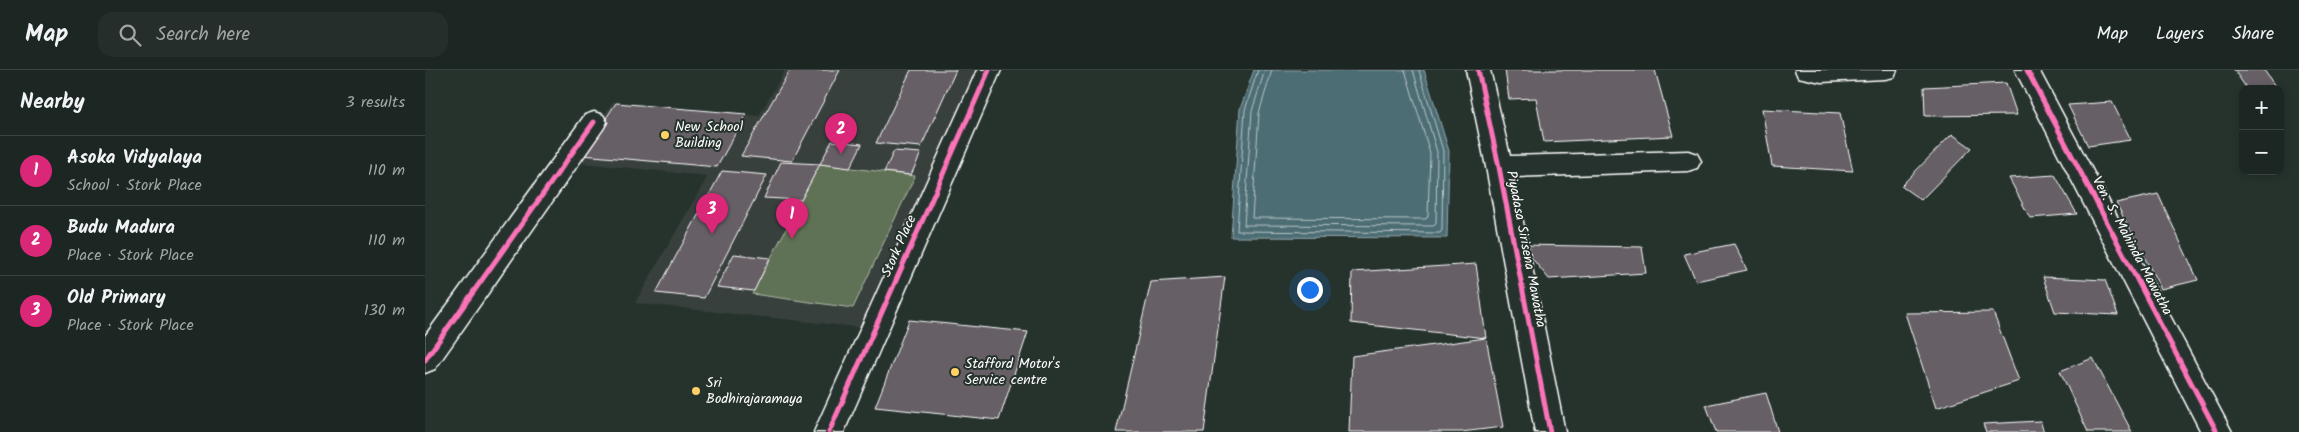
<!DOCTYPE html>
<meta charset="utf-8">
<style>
:root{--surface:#1c2622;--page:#252e2a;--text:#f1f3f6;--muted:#a0a5a5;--line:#3a4340;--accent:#db2777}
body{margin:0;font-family:Kalam,sans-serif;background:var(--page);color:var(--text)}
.controls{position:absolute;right:15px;top:15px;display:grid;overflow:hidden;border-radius:10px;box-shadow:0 2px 8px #0003}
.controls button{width:45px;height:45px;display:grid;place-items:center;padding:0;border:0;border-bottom:1px solid var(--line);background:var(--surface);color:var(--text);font:25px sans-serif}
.you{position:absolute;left:884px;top:219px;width:18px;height:18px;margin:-12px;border:4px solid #fff;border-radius:50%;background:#1a73e8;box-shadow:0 0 0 8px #1a73e833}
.badge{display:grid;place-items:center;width:32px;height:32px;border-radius:50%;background:var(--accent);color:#fff;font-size:16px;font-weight:700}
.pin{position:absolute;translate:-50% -41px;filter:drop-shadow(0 1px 2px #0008)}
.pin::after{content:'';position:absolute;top:26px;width:18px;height:15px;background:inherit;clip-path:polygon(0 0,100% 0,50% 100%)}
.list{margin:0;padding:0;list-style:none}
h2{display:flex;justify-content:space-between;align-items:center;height:65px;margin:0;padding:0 20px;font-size:21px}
h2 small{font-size:16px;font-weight:400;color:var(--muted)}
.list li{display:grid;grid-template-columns:32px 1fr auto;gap:15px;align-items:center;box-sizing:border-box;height:70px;padding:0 20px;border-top:1px solid var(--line)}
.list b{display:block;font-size:19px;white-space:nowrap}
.list p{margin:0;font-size:16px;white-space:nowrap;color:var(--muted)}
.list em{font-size:16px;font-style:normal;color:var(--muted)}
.icon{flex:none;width:28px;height:28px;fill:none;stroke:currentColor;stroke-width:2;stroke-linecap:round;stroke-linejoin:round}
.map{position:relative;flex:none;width:1874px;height:362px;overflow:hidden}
header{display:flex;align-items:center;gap:30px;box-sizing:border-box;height:70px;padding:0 25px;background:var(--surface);border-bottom:1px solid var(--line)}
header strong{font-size:24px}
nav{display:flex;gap:28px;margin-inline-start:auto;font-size:18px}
.search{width:350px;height:45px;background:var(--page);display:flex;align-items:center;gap:12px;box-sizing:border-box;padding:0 18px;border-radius:15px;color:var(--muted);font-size:19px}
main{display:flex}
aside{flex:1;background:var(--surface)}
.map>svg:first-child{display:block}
</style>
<header>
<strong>Map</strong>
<div class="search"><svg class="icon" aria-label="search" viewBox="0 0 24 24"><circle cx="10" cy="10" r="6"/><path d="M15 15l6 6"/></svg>Search here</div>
<nav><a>Map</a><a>Layers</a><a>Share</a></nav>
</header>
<main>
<aside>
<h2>Nearby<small>3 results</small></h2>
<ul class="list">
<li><span class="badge">1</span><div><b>Asoka Vidyalaya</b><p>School · Stork Place</p></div><em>110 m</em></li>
<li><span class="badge">2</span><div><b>Budu Madura</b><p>Place · Stork Place</p></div><em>110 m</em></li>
<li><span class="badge">3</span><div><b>Old Primary</b><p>Place · Stork Place</p></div><em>130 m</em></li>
</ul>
</aside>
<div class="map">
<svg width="1874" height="362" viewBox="0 0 1874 362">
<rect width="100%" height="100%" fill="#26332d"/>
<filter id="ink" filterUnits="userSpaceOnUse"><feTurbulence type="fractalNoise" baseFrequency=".02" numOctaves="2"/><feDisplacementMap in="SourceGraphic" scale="10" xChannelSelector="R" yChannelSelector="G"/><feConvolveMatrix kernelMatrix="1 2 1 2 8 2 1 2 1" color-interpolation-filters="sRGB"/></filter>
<g filter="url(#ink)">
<path fill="#39403e" d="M360,0H559L450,259L210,233L283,106L148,92L188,32L334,46Z"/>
<path fill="#607255" stroke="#b0b8aa" d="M395,94L490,106L428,238L327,224Z"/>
<path fill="#4d6d74" stroke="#94a7ac" d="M829,0H999L1024,81L1022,168L806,167L815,39Z"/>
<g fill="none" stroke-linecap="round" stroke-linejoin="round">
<path stroke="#b8c5c7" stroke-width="1" d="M833,0L820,40L812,161L1015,163L1017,160L1018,81L994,0
M840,0L827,41L819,155L1008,156L1011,154L1012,82L988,0
M847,0L834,43L827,148L1001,149L1003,146L1005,83L980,0"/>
</g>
<path fill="#665e66" stroke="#fff" d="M365,0H415L367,91L316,86Z
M486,0H531L496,77L451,73Z
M1080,0H1230L1248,66L1119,72L1111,28L1084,29Z
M1809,0H1839L1852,19H1822Z
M1581,13L1592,45L1500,46L1499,17Z
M1687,32L1706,70L1663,76L1643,35Z
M191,33L321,44L292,97L157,85Z
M1337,39L1415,43L1428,101L1347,96Z
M1527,64L1547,78L1496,130L1476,116Z
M407,71L437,74L425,98L395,94Z
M469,81L496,83L486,105L459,102Z
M356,92L395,94L376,130L339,128Z
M297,101L342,105L279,228L231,223Z
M1630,105L1652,144L1605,148L1584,108Z
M1733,124L1773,210L1736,219L1691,133Z
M1309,174L1322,200L1271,211L1259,184Z
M1096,175L1217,177L1221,203L1124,209Z
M309,184L345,188L329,221L292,217Z
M1051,194L1061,268L926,253L927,202Z
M800,207L779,362H691L726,212Z
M1618,207L1680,210L1693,245L1630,242Z
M1568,242L1594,311L1511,338L1480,243Z
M484,250L603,262L574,350L450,337Z
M1061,268L1078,357L1036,362H924L927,286Z
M1668,288L1707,362H1663L1635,301Z
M1341,323L1353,362H1291L1281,335Z
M1615,351L1619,362H1561L1558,354Z"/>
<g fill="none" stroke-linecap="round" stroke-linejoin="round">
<defs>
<path id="minor" d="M552,0H576L419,362H389Z
M1041,0H1065L1085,86L1263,81L1272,84L1276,91L1272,98L1263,101L1089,107L1140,362H1110L1061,97Z
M1370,0H1472L1469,7L1460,9L1396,12L1373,7Z
M1590,0H1614L1807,362H1776Z
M169,42L178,45L182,52L178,59L10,299L0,303V266L160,45Z"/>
</defs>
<use href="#minor" stroke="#fff" stroke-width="3"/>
<use href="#minor" fill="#26332d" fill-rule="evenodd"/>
<defs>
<path id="cycleway" d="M1053,0L1074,97L1125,362
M1602,0L1792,362
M0,290L169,52
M404,362L564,0"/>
</defs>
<use href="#cycleway" stroke="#26332d" stroke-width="8"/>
<use href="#cycleway" stroke="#fb73b8" stroke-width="5"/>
</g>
</g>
<g fill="#ffd166" stroke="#26332d" stroke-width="2">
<circle cx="240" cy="65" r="5"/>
<circle cx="530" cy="302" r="5"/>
<circle cx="271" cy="321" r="5"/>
</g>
<g text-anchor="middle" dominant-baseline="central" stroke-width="4" stroke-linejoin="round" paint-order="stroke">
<g font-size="14" fill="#fff" stroke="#26332d" text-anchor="start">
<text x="250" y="57">New School<tspan x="250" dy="16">Building</tspan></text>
<text x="540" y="294">Stafford Motor's<tspan x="540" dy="16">Service centre</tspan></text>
<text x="281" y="313">Sri<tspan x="281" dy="16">Bodhirajaramaya</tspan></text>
</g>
<g font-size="14" fill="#fff" stroke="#26332d">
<text transform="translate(474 176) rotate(-66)">Stork Place</text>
<text transform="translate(1707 176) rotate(62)">Ven. S. Mahinda Mawatha</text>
<text transform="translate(1101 179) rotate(79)">Piyadasa Sirisena Mawatha</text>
</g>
</g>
</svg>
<div class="controls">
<button>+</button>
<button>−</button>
</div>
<div class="you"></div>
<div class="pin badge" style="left:367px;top:169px">1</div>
<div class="pin badge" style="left:416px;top:84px">2</div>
<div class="pin badge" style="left:287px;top:164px">3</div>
</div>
</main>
